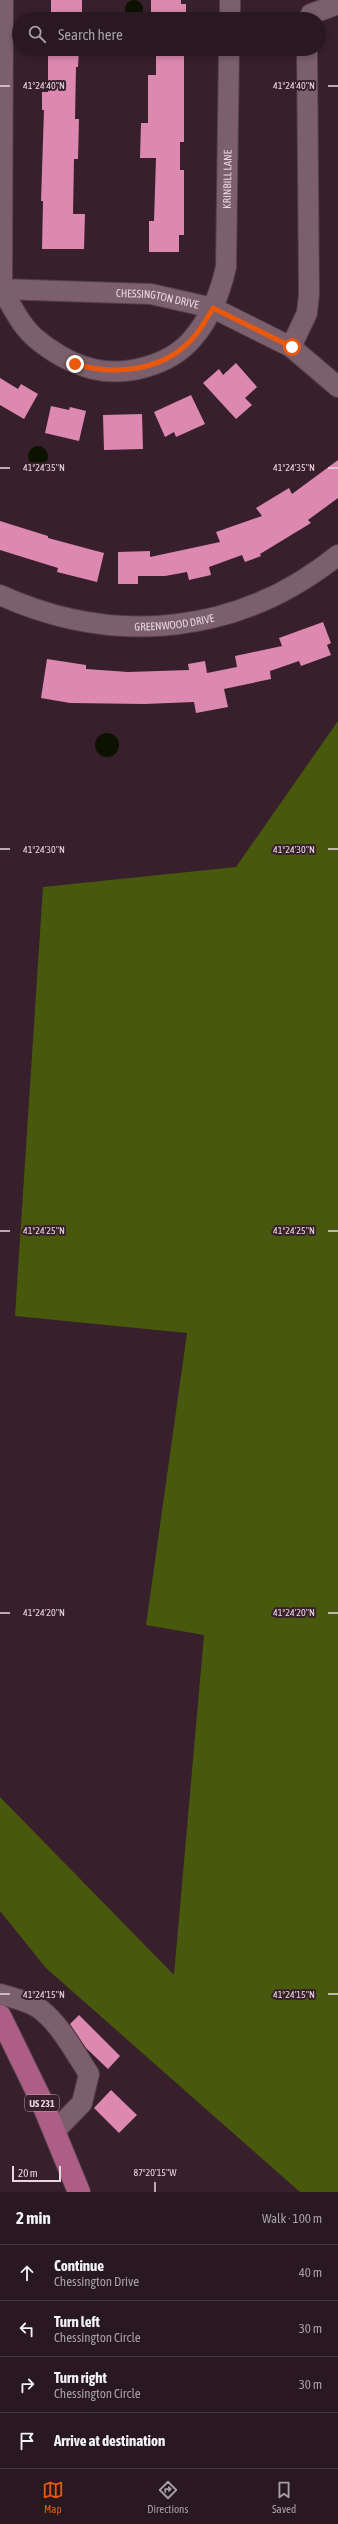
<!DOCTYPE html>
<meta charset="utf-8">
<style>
:root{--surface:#291820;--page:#35252d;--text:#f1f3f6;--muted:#a5a0a5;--line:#45373e;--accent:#ea580c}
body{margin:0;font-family:"Asap Condensed",sans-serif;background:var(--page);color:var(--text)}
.scale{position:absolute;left:12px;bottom:10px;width:49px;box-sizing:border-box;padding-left:4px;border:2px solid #e7d7de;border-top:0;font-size:11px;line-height:14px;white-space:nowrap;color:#e7d7de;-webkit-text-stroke:3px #37202b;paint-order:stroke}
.stop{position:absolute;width:12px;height:12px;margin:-9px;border:3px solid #ea580c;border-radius:50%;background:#fff}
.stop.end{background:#ea580c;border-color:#fff;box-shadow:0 1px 4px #0008}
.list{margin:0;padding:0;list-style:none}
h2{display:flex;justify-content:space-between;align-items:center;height:52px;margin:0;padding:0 16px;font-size:17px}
h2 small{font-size:13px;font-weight:400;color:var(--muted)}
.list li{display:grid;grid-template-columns:26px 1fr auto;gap:12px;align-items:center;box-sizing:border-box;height:56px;padding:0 16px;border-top:1px solid var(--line)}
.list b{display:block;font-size:15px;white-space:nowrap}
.list p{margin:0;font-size:13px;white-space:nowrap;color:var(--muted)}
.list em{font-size:13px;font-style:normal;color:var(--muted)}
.icon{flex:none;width:22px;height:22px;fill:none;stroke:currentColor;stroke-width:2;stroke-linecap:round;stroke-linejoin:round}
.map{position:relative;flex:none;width:338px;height:2192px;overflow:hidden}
.search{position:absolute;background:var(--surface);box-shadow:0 2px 6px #0003;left:12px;right:12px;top:12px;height:44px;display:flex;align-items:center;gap:10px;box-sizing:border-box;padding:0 14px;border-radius:22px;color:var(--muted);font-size:15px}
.sheet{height:276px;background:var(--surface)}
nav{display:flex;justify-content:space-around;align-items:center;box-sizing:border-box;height:56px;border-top:1px solid var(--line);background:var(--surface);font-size:11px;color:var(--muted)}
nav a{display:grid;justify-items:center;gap:2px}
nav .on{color:var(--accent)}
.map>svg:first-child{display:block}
</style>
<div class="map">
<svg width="338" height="2192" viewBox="0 0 338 2192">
<rect width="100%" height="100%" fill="#37202b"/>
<path fill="#48580c" d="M338,721V2192H300L46,1968L0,1911V1797L174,1975L204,1635L146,1625L187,1333L15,1316L43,887L236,867Z"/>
<path fill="#0c1100" d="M125 9a9 9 0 1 1 18 0a9 9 0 1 1-18 0Z
M28 456a10 10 0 1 1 20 0a10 10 0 1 1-20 0Z
M95 745a12 12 0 1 1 24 0a12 12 0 1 1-24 0Z"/>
<path fill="#dc88b0" d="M51,0H82V19H51Z
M151,0H181V4H186V19H151Z
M48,49H79L78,67H76L75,119H79L78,159H74L73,214H85L84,249H42L43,201H41L44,110H42V92H48Z
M156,49H184V142H180V170H184V235H179V252H149V221H154L156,158H140L141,123H148V75H156Z
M236,363L257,387L245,398L252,405L236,419L203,383L219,369L223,375Z
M0,378L18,389L21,384L38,394L24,419L0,405Z
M191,395L205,424L176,437L174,432L165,437L154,412Z
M51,406L69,410L70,407L86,411L79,441L45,433Z
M142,414L143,449L104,450L103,415Z
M338,460V498L308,520L311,523L260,554L261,556L245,562L242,555L209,567L211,575L189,580L187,572L165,576H138V584H118V552L150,551V557L220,542L216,532L262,516L256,508L289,488L292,494Z
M0,521L48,536V538L104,553L97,582L57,572L58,568L0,550Z
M323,622L331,643L327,645L331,655L301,666L299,661L270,671L271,679L224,689L228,707L196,713L194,702L145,704L70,703L41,698L47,659L86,665V669L128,672L189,670L188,664L205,661L207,673L237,667L235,656L282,646L279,638Z
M79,2015L120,2056L108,2069L86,2048L70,2024Z
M111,2090L137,2115L119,2133L94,2108Z"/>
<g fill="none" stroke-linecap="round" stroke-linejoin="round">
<defs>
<g id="minor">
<path id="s1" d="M3,0L2,289C11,305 20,324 34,337C50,351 72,364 93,369C126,377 171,365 193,338C211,317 220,294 226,267L229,49"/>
<path d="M230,19V0"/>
<path d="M310,19L311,14L338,4"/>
<path id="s2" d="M0,289L151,294L213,308L291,347L338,387"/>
<path d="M291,347L307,313L309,294L307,49"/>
<path id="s3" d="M0,595C115,647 239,635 338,555"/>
<path d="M0,1994C13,1998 29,2001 40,2009C61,2025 75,2053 89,2074L82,2103L54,2132"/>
</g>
<path id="major" d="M0,2016L42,2102L79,2192"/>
</defs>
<use href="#minor" stroke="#523f48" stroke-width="22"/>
<use href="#major" stroke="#523f48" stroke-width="24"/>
<use href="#minor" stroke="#7b5f6c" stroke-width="20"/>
<use href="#major" stroke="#ad5e86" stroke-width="22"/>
</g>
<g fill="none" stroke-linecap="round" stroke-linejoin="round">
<path stroke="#ea580c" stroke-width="5" d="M75,364C115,376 163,371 192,339C201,330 207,318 213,308L292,347"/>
</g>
<path fill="none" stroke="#e7d7de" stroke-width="1.5" d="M0,86H10M328,86H338M0,468H10M328,468H338M0,849H10M328,849H338M0,1231H10M328,1231H338M0,1613H10M328,1613H338M0,1994H10M328,1994H338M155,2182V2192"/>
<g text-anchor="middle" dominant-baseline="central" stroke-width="4" stroke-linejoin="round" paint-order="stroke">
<rect fill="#37202b" stroke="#b2a0a8" stroke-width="1" x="25" y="2095" width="34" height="16" rx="3"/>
<g font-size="10" font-weight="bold" fill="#e7d7de">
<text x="42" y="2103">US 231</text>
</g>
<g font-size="11" fill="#e7d7de" stroke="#37202b">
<text stroke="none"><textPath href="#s1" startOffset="691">KRINBILL LANE</textPath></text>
<text stroke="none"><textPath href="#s2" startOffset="158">CHESSINGTON DRIVE</textPath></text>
<text stroke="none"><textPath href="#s3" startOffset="179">GREENWOOD DRIVE</textPath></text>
</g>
</g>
<g font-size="10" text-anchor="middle" fill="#e7d7de" stroke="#37202b" stroke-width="4" stroke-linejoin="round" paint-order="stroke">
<text x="44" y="89">41°24'40"N</text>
<text x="294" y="89">41°24'40"N</text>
<text x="44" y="471">41°24'35"N</text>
<text x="294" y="471">41°24'35"N</text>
<text x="44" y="853">41°24'30"N</text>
<text x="294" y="853">41°24'30"N</text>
<text x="44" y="1234">41°24'25"N</text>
<text x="294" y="1234">41°24'25"N</text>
<text x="44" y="1616">41°24'20"N</text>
<text x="294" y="1616">41°24'20"N</text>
<text x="44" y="1998">41°24'15"N</text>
<text x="294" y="1998">41°24'15"N</text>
<text x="155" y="2176">87°20'15"W</text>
</g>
</svg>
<div class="scale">20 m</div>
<div class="stop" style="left:292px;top:347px"></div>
<div class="stop end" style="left:75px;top:364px"></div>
<div class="search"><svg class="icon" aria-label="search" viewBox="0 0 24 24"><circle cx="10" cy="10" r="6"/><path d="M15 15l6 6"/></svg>Search here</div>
</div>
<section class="sheet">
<h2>2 min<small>Walk · 100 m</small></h2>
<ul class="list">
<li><svg class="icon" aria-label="ahead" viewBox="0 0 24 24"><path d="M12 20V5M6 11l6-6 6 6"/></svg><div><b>Continue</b><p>Chessington Drive</p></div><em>40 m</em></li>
<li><svg class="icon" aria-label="left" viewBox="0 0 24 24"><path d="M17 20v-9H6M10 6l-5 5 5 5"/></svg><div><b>Turn left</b><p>Chessington Circle</p></div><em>30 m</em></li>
<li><svg class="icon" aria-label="right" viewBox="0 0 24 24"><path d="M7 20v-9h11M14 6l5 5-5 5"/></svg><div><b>Turn right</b><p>Chessington Circle</p></div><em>30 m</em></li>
<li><svg class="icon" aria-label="arrive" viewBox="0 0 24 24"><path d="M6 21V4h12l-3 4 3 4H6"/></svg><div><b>Arrive at destination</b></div></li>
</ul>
</section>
<nav>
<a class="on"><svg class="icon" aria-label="map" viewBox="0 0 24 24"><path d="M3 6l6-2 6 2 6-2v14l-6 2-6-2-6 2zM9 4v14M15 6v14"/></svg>Map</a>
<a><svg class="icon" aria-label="directions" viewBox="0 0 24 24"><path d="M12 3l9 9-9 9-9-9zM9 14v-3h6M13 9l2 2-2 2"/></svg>Directions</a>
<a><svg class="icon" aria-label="saved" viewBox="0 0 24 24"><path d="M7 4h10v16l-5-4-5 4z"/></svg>Saved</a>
</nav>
